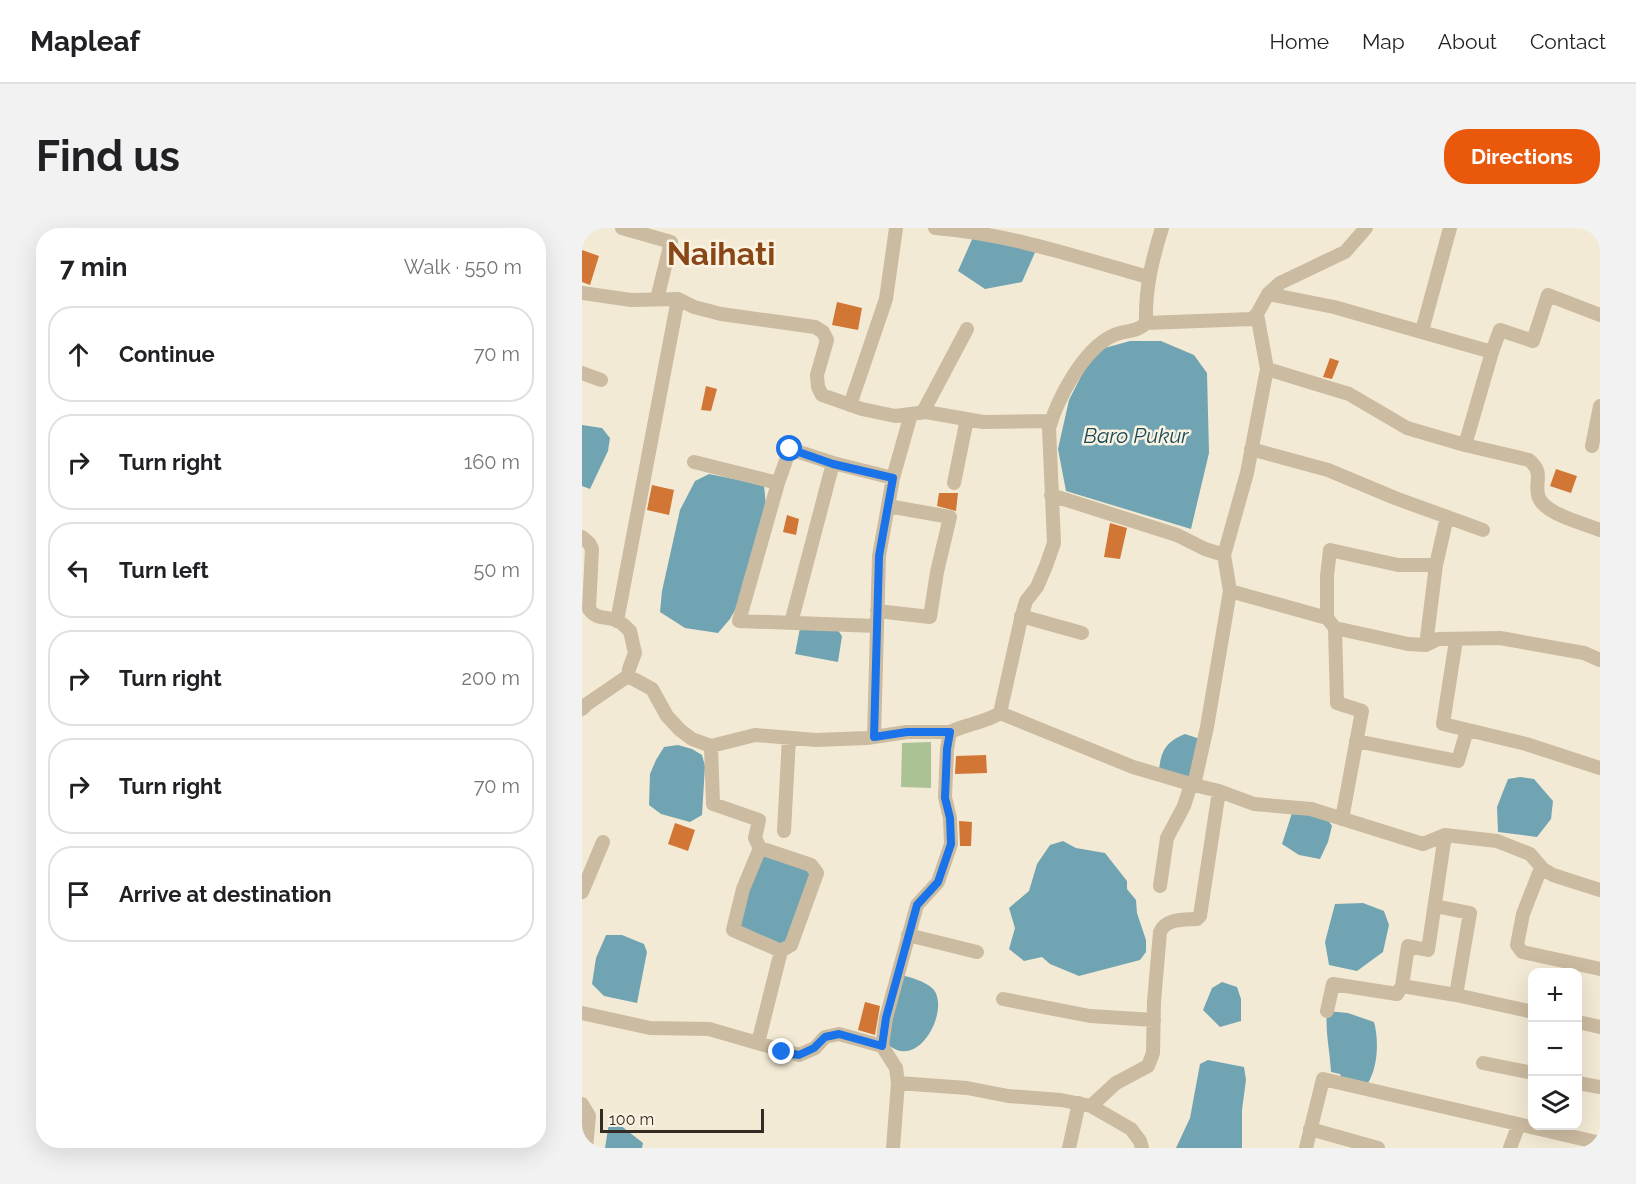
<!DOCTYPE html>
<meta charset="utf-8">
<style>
:root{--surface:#fff;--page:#f2f2f2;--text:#202124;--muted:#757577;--line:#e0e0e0;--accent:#ea580c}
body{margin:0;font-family:Raleway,sans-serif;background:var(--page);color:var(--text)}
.controls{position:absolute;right:18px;bottom:18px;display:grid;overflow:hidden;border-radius:12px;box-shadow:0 6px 24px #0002}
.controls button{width:54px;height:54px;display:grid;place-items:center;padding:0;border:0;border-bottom:2px solid var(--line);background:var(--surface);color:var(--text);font:30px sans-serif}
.scale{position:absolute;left:18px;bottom:15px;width:164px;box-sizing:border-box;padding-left:6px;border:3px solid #342c24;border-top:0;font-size:16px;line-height:21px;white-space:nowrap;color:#342c24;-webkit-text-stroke:4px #faf3e1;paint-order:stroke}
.stop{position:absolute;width:18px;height:18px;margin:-14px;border:4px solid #1a73e8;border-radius:50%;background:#fff}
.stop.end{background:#1a73e8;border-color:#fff;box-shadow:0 2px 6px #0008}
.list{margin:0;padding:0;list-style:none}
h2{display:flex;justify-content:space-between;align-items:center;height:78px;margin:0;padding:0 24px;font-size:26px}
h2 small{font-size:20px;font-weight:400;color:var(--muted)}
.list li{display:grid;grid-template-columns:39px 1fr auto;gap:18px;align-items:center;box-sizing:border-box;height:96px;margin:0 12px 12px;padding:0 12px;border:2px solid var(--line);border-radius:24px}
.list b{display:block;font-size:22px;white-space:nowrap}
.list em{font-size:20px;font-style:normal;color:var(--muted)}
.icon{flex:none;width:33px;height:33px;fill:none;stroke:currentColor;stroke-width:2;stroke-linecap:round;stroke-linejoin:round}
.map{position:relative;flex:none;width:1018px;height:920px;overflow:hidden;border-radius:24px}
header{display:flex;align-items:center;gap:36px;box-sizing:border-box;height:84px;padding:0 30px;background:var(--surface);border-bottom:2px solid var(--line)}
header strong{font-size:28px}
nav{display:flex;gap:33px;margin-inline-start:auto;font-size:21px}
.intro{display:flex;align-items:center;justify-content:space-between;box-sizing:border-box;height:144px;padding:0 36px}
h1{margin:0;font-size:42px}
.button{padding:15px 27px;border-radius:24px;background:var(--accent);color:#fff;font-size:21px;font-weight:700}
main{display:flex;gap:36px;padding:0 36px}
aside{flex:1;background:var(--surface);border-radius:24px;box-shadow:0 6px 24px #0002}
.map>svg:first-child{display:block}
</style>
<header>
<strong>Mapleaf</strong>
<nav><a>Home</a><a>Map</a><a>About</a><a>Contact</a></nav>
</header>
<div class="intro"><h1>Find us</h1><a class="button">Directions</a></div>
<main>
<aside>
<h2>7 min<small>Walk · 550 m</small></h2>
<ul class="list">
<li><svg class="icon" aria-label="ahead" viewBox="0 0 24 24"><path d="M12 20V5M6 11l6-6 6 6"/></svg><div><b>Continue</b></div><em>70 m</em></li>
<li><svg class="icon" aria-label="right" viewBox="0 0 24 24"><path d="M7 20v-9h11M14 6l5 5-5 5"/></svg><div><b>Turn right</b></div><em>160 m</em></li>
<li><svg class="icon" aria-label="left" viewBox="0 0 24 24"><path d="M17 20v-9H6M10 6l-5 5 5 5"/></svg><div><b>Turn left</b></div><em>50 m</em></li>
<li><svg class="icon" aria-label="right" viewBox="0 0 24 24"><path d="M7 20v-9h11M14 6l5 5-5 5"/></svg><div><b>Turn right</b></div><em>200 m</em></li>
<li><svg class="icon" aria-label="right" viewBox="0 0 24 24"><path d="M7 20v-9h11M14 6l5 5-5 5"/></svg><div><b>Turn right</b></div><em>70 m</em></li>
<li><svg class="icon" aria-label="arrive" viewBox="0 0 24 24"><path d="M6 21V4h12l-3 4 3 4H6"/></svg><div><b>Arrive at destination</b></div></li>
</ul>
</aside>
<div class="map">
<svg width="1018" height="920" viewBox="0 0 1018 920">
<rect width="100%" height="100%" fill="#f3ead5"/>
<path fill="#abc294" d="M349,514V560L319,559L320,515Z"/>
<path fill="#71a4b2" d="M392,7L455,20L440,54L403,61L376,43Z
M548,113H579L612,127L625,145L627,225L609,301L484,263L476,221L487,172L512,123Z
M0,197L20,200L28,210L26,223L8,261L0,258Z
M127,246L182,257L184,278L159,371L148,391L136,405L103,400L78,384L80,363L98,282L113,253Z
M219,395L252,397L260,408L256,434L213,426Z
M603,506L618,511L610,547L601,550L577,541C580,521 584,514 603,506Z
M96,517L110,521L120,527L123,538L120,587L108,594L79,586L67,577L68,546L74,532L82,519Z
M938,549L952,551L971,573L969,591L955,609L916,604L915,579L926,551Z
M710,585L743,588L750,598L746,614L738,631L717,627L700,616Z
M481,613L494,620L523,625L545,653V661L554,672L555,685L564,712V724L558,732L497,748L468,736L460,729L442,733L427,721L433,700L427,680L447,663L455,636L468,617Z
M178,626L207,634L227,644V649L209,708L201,717L155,697Z
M781,675L802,683L807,697L801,724L775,743L747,737L743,714L753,676Z
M24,707H40L62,716L65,724L55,775L22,768L10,756L14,730Z
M320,747C330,750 342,753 350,760C367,775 346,827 319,823C314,823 307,817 302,815Z
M640,754L655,759L659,771V793L638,799L621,782L630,760Z
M745,783L766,785L792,794C797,812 796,839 786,855L760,851L758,846L749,844C748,823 743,804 745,783Z
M626,832L662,839L664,852L660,882V920H594L608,890L618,836Z
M27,895L38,897L61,915L60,920H23Z"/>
<path fill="#d17635" d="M0,22L17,28L8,57L0,54Z
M255,74L280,80L276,102L250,97Z
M748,130L757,133L750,151L741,149Z
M124,158L135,161L129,183L119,182Z
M974,241L995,248L989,265L968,258Z
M70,257L92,262L87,287L65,282Z
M357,265H376L374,283L355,278Z
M205,287L217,291L214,307L201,304Z
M528,295L545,300L538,331L522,329Z
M404,527L405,545L373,546L374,528Z
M377,593L390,594L389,618H378Z
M93,595L113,602L106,623L86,616Z
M283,774L298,778L293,807L276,802Z"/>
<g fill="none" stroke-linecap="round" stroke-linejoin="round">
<path stroke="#cbbba0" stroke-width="14" d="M40,0L89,14L75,71
M353,0C429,6 494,29 566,49
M0,65L49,72L96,71L112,79L139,86L233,99L241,104L245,112L235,147L236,159L240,167L280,181L313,188L344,184L401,194L469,193
M686,66L752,79L910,124L883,217
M675,86L685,141L767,166L825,200L883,217L947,232C962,245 953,251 956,267C960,286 1002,295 1018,302
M564,95L670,91L675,86L686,66L698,55L763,24L784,0
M840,103L868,0
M910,124L918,102L951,113L966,67L1018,87
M0,145L19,152
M268,177L304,71L314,0
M341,184L385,101
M1010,218L1018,178
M669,221L746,242L813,270L901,302
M112,234L196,255
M372,255L385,191
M469,267L595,307L623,321L642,327
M0,309L7,315L10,321L7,381C14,392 25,388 36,393C40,395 45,400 48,403L53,425L47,441L46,448L70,461L85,488L98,502L110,511L129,518L173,507L234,512L285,510L325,504H368
M854,337L865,289
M648,363L745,390L753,400L826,416L844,417L856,411L918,410L1002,425L1018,432
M295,383L348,389L355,344L368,289L306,278
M439,388L500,405
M745,390V348L748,322L816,337H854L844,417
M35,393L96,71
M209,395L251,235
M295,398L157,393L196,255L208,221L251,235L311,250
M753,400L755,475L780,483L760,591
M874,412L861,496L944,516L1018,540
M0,481L5,476L46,448
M418,485L551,539L612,557L625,499L648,363L642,327L665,245L685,141
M292,509L297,328L311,250L329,186
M774,513L876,533L885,502
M129,518L131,576L177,592L173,610L178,620
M612,557L637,563L672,576L729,581L841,616L863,607L915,613L948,626L961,641
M202,603L207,510
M578,658L585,610L602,578L609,556
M1018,662L971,647L961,641L957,645L941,686L935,717L940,724L1018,741
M0,664L21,614
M853,678L888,685L874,767
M326,707L395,724
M820,758L874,767L951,784
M421,771L508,788L572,792
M745,783L751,756L815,766L820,758L826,718L846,722L863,607
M0,785L68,800L127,801L217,827L233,820L243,809L257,806L300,818L314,840L316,855L385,860L426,868L479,872L509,878L549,901L558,913L560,920
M996,794L1018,799
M176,815L199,723L209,717L235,645L229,637L178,620L161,661L151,702L199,723
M300,818L304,790L335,677L356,654L369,616L368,590L363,569L365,521L368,504C385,496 402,495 418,485L439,391L444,373L455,359L464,338L472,315L467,200C476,170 501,122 530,108C542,102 555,105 564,95C563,61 570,32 580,0
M901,835L951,845
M996,855L1018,859
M0,876L7,888L4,920
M509,878L534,855L566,838L571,825L572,774L578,704C584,690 602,692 615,691L618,688L637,563
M728,901L796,920
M311,920L316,855
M487,920L497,875
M724,920L741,851L1018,915
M928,920L937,896"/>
</g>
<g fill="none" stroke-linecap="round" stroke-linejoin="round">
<path stroke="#1a73e8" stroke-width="8" d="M200,824L217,827L232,820L243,809L257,806L300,818L304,790L335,677L356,654L369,616L368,590L363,570L365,521L368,504H325L292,509L297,328L311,250L251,236L208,221"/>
</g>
<g text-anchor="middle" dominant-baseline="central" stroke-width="5" stroke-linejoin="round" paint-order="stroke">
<g font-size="21" font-style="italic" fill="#174959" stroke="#faf3e1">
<text x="554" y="207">Baro Pukur</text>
</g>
<g font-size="32" font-weight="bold" fill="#894617" stroke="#faf3e1">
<text x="139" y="25">Naihati</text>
</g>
</g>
</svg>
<div class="controls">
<button>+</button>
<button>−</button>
<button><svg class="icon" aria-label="layers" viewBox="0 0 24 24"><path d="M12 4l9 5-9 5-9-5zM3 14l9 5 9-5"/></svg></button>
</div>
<div class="scale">100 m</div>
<div class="stop" style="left:208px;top:221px"></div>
<div class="stop end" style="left:200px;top:824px"></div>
</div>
</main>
